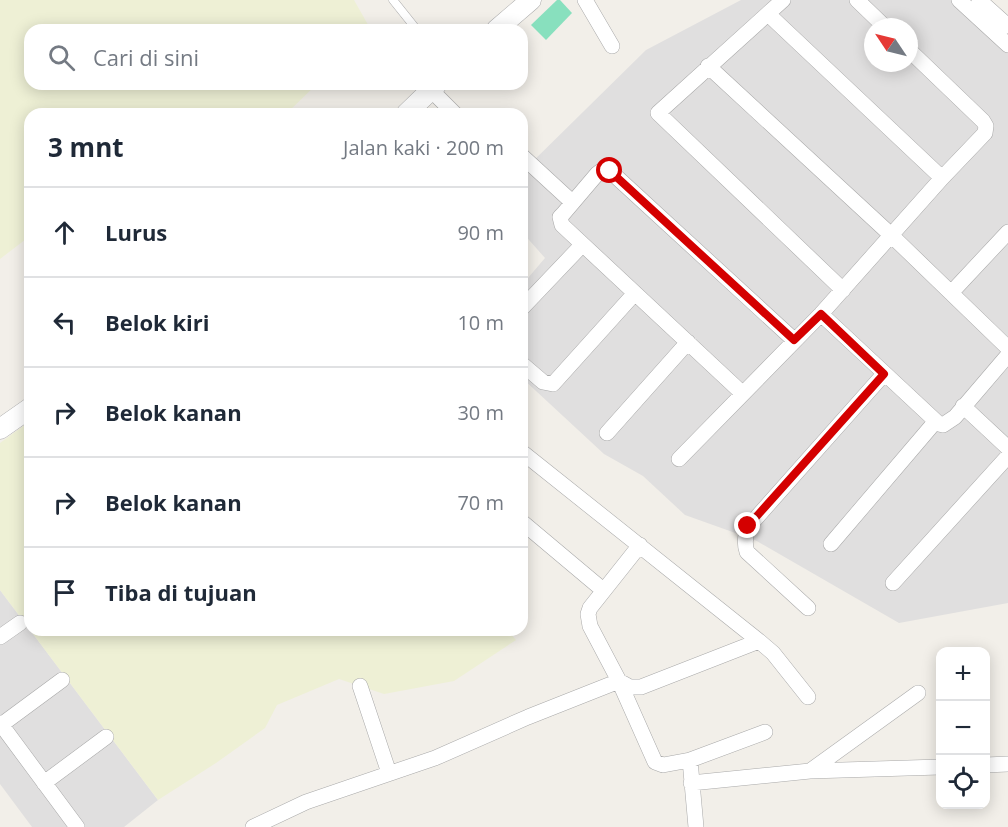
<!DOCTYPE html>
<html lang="id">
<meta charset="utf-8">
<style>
:root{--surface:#fff;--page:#f2f2f3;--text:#1f2937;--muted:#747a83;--line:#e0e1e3}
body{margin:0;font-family:"Open Sans",sans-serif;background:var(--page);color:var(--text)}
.controls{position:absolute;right:18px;bottom:18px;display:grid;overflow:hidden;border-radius:12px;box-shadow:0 3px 15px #0003}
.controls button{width:54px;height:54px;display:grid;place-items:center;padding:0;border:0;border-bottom:2px solid var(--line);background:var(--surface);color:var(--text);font:30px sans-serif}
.compass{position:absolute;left:864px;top:18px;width:54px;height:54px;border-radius:50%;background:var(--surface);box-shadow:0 3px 15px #0003;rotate:305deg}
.stop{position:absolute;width:18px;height:18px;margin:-14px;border:4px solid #d40000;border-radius:50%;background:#fff}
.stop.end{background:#d40000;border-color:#fff;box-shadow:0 2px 6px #0008}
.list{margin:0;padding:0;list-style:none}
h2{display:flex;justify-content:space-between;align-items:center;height:78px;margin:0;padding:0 24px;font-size:26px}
h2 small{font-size:20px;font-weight:400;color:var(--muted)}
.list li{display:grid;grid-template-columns:39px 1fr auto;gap:18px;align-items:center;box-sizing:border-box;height:90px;padding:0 24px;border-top:2px solid var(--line)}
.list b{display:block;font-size:22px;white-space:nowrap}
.list em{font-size:20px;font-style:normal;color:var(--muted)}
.icon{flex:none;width:33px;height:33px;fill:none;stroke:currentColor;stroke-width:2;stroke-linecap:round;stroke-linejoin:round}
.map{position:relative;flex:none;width:1008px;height:827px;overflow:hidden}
.search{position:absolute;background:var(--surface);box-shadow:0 3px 15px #0003;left:24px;top:24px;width:504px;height:66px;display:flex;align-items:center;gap:15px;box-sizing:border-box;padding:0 21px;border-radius:18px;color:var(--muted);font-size:22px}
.panel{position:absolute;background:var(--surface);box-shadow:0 3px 15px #0003;left:24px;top:108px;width:504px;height:528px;border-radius:18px}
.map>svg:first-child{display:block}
</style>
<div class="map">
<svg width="1008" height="827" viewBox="0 0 1008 827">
<rect width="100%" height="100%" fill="#f2efe9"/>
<path fill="#e0dfdf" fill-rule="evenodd" d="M741,0H977L1008,29V603L899,623L755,540L685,515L643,476L604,454L522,378V285L545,258L522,232V172L646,50ZM873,27H909V63H873Z
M0,590L158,800L124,827H32L0,784Z"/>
<path fill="#eef0d5" d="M0,0H354L371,30H30V84H317L286,114H30V236L0,259Z
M30,421V630L0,590V443Z
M30,630H507L516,640L454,681L384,694L339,679L277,705L265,728L216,763L158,800Z"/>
<path fill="#88e0be" d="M557,0H560L572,13L546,40L531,25Z"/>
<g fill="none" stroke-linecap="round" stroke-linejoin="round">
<defs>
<path id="service" d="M393,0L417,30"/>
<path id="minor" d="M585,0L612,46
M783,0L658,113L843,290
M857,0L885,27
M959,0L1008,45
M979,0L1008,26
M768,14L942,178
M708,66L891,235L1008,348
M431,90L455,114
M522,156L572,202
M951,293L1008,232
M522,308L582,245
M821,314L939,424L943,425L955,417L1008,355
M522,364L543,382L553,384L635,293
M742,393L562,225L560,217L563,214L597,174L601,171H610L794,340
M963,406L1008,448
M607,433L688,342
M679,459L821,314L942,178L985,133L986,126L983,121L909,50
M522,522L603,590
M831,544L935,422
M640,545L590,608L588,614L590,626L619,681L655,762L663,765L690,760
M893,583L1008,456
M808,608L747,552C744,543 745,535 749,526L884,374
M0,637L20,623
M759,641L773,653L808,697
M360,686L389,773
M0,723L77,827
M1,725L62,680
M986,765L1008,764
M810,771L918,693
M44,783L106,737
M691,783L810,771L940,767
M253,827L306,802L435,758L528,717L619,681L630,687H641L759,641L522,452
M696,827L690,760L765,732"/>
<path id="tertiary" d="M496,30L531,0
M406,114L437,84
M0,429L30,408"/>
</defs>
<use href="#service" stroke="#a9a9a9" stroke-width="9"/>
<use href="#minor" stroke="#a9a9a9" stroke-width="16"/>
<use href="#tertiary" stroke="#a9a9a9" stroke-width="21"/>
<use href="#service" stroke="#fff" stroke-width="8"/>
<use href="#minor" stroke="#fff" stroke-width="15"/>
<use href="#tertiary" stroke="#fff" stroke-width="20"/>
</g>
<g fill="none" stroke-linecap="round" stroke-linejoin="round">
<path stroke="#d40000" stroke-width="8" d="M610,171L794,340L821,314L884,374L748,526"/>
</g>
</svg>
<div class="controls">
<button>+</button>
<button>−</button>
<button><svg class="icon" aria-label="locate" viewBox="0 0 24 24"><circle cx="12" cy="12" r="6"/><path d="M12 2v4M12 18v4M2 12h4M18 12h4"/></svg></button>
</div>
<svg class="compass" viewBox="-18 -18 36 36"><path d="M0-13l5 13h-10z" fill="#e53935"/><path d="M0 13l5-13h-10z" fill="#747a83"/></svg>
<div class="stop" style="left:610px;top:171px"></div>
<div class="stop end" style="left:748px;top:526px"></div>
<div class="search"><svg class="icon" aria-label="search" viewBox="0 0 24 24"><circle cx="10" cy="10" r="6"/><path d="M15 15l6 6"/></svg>Cari di sini</div>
<section class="panel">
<h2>3 mnt<small>Jalan kaki · 200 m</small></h2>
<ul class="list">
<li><svg class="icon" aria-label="ahead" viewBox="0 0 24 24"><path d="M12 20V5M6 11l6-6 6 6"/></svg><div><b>Lurus</b></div><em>90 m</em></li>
<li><svg class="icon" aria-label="left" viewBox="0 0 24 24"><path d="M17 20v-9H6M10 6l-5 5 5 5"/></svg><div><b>Belok kiri</b></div><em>10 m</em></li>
<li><svg class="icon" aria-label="right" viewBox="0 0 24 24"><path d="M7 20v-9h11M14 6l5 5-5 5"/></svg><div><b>Belok kanan</b></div><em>30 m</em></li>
<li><svg class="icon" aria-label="right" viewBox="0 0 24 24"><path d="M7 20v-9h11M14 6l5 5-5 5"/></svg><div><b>Belok kanan</b></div><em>70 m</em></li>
<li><svg class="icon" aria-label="arrive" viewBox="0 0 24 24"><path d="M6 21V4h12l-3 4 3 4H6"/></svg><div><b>Tiba di tujuan</b></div></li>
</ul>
</section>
</div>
